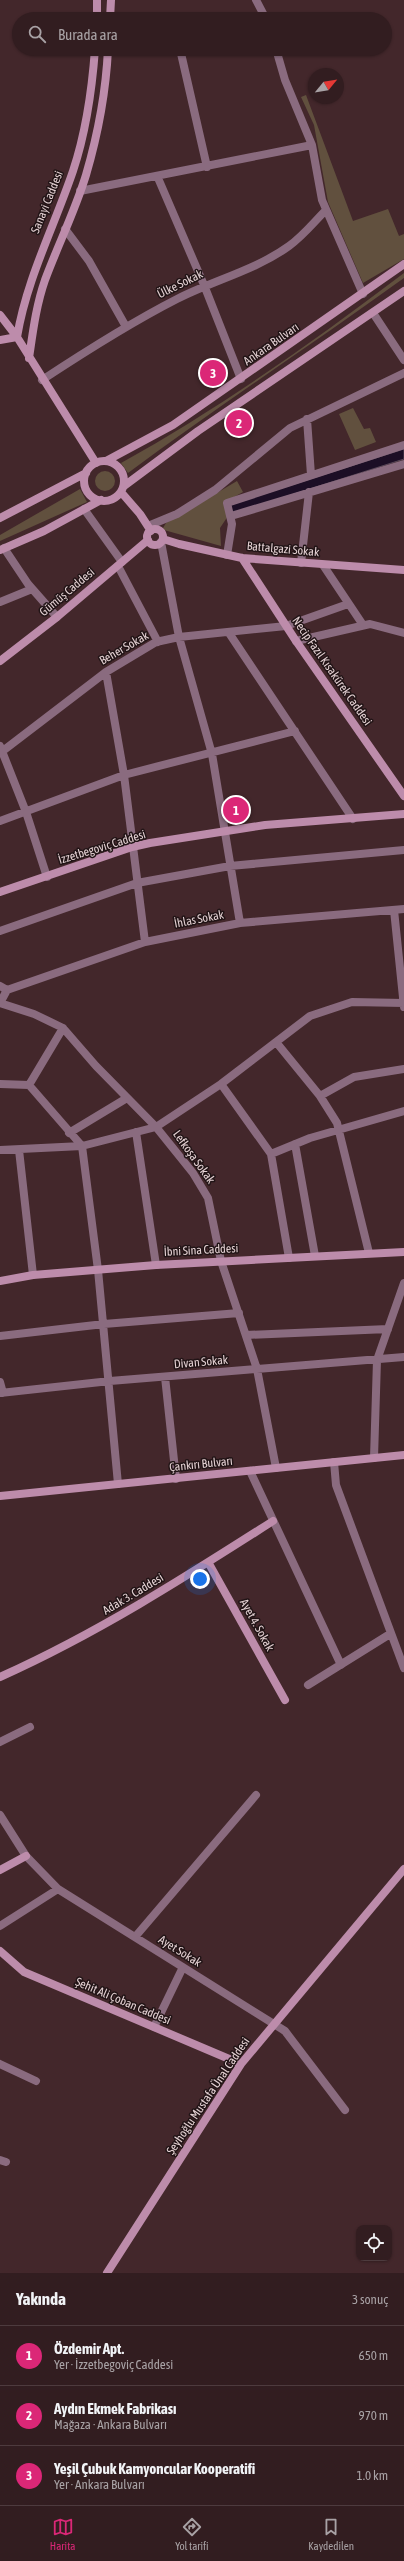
<!DOCTYPE html>
<html lang="tr">
<meta charset="utf-8">
<style>
:root{--surface:#321d20;--page:#3d2a2d;--text:#f1f3f6;--muted:#a8a2a5;--line:#4d3b3e;--accent:#db2777}
body{margin:0;font-family:"Asap Condensed",sans-serif;background:var(--page);color:var(--text)}
.controls{position:absolute;right:12px;bottom:12px;display:grid;overflow:hidden;border-radius:8px;box-shadow:0 1px 3px #0004}
.controls button{width:36px;height:36px;display:grid;place-items:center;padding:0;border:0;border-bottom:1px solid var(--line);background:var(--surface);color:var(--text);font:20px sans-serif}
.compass{position:absolute;left:308px;top:68px;width:36px;height:36px;border-radius:50%;background:var(--surface);box-shadow:0 1px 3px #0004;rotate:60deg}
.you{position:absolute;left:200px;top:1579px;width:14px;height:14px;margin:-10px;border:3px solid #fff;border-radius:50%;background:#1a73e8;box-shadow:0 0 0 6px #1a73e833}
.badge{display:grid;place-items:center;width:26px;height:26px;border-radius:50%;background:var(--accent);color:#fff;font-size:13px;font-weight:700}
.pin{position:absolute;translate:-50% -50%;border:2px solid #fff;box-shadow:0 1px 4px #0006}
.list{margin:0;padding:0;list-style:none}
h2{display:flex;justify-content:space-between;align-items:center;height:52px;margin:0;padding:0 16px;font-size:17px}
h2 small{font-size:13px;font-weight:400;color:var(--muted)}
.list li{display:grid;grid-template-columns:26px 1fr auto;gap:12px;align-items:center;box-sizing:border-box;height:60px;padding:0 16px;border-top:1px solid var(--line)}
.list b{display:block;font-size:15px;white-space:nowrap}
.list p{margin:0;font-size:13px;white-space:nowrap;color:var(--muted)}
.list em{font-size:13px;font-style:normal;color:var(--muted)}
.icon{flex:none;width:22px;height:22px;fill:none;stroke:currentColor;stroke-width:2;stroke-linecap:round;stroke-linejoin:round}
.map{position:relative;flex:none;width:404px;height:2273px;overflow:hidden}
.search{position:absolute;background:var(--surface);box-shadow:0 1px 3px #0004;left:12px;right:12px;top:12px;height:44px;display:flex;align-items:center;gap:10px;box-sizing:border-box;padding:0 14px;border-radius:22px;color:var(--muted);font-size:15px}
.sheet{height:232px;background:var(--surface)}
nav{display:flex;justify-content:space-around;align-items:center;box-sizing:border-box;height:56px;border-top:1px solid var(--line);background:var(--surface);font-size:11px;color:var(--muted)}
nav a{display:grid;justify-items:center;gap:2px}
nav .on{color:var(--accent)}
.map>svg:first-child{display:block}
</style>
<div class="map">
<svg width="404" height="2273" viewBox="0 0 404 2273">
<rect width="100%" height="100%" fill="#43272b"/>
<path fill="#61503e" d="M306,95L353,221L388,209L399,236L404,234V259L363,283L328,202L314,125L301,97Z
M404,273V278C313,344 218,406 128,473L121,463C220,408 313,342 404,273Z
M353,408L364,429L370,428L376,442L355,450L339,414Z
M95 481a10 10 0 1 1 20 0a10 10 0 1 1-20 0Z
M237,481L243,492L225,502L228,516L220,528L221,546L164,530L163,528L166,523Z
M80,489L87,502L0,541V535Z"/>
<path fill="#1c0e25" stroke="#584859" d="M404,449V459L231,514L229,505Z"/>
<g fill="none" stroke-linecap="round" stroke-linejoin="round">
<path stroke="#8a6b7f" stroke-width="8" d="M256,0L266,19
M180,49L207,167
M276,49L285,80L312,145L322,200L363,294
M158,178L204,285L241,379
M80,191L312,145
M65,229L89,261L125,325
M375,316L404,360
M42,380C86,351 130,323 177,299C214,280 256,270 289,246C303,236 314,222 326,210
M307,419L311,475
M84,509L122,562
M231,516L404,464
M148,526L177,514L215,490L290,428L404,373
M161,542L179,637L212,754L240,923
M4,548L28,584L57,617
M227,555L232,524L227,503L404,445
M301,563L309,492
M323,565L363,625
M118,566L158,642
M0,602L32,589
M229,633L353,819
M296,641L370,624L404,633
M106,672L124,775L145,942
M0,746L26,812L47,877
M0,753L106,672L156,642L179,637L286,626L348,604
M0,821L124,775L295,731
M394,910L404,1007
M0,931L137,883L230,866L404,850
M0,986L7,990L0,1003L34,1014L63,1028L96,1066L156,1127L193,1173L208,1198L221,1261L257,1369L276,1468
M7,990L145,942L240,923L404,909
M276,1042L320,1096L337,1123L369,1253
M0,1084L29,1085L82,1146L98,1270L118,1484
M221,1084L271,1154L289,1258
M29,1085L63,1028
M320,1096L354,1077L404,1069
M136,1132L156,1265
M69,1133L127,1098
M295,1144L315,1256
M0,1150L82,1146L156,1127L221,1084L310,1016L352,1002L404,1003
M19,1150L33,1275
M271,1154L310,1138L404,1111
M246,1335L388,1329
M0,1336L104,1324L239,1313
M165,1377L176,1479
M0,1382L3,1393
M0,1393L110,1381L404,1357
M374,1458L377,1360L404,1283
M334,1462L336,1485L404,1668
M250,1471L341,1665
M308,1685L390,1634
M0,1742L30,1727
M0,1815L26,1856L58,1889L285,2031L345,2110
M0,1926L58,1889
M135,1937L256,1795
M154,2027L183,1967
M0,2064L36,2081
M0,2160L6,2162"/>
<path stroke="#bd8cab" stroke-width="8" d="M97,19V0
M110,19L111,0
M0,315L17,337L96,463
M17,337C27,278 54,227 73,171C86,132 92,90 95,49
M0,340L17,337
M29,358C33,331 36,306 45,280C58,245 75,211 86,175C98,134 106,91 108,49
M106,461L173,425L404,264
M84 481a20 20 0 1 1 40 0a20 20 0 1 1-40 0Z
M124,486L198,431L404,291
M121,492L140,514L151,531
M0,518L86,473
M147 537a8 8 0 1 1 16 0a8 8 0 1 1-16 0Z
M163,539L179,544L242,558L404,570
M0,550L44,531L101,500
M242,558L296,641L404,796
M0,661L57,617L148,540
M0,892L132,847L150,843L265,825L404,814
M0,1281L33,1275L156,1265L404,1252
M0,1496L404,1455
M208,1562L285,1700
M0,1677C96,1634 184,1578 273,1521
M0,1870L26,1856
M0,1951L24,1972L241,2064
M107,2273L241,2064L404,1869"/>
</g>
<g text-anchor="middle" dominant-baseline="central" stroke-width="3" stroke-linejoin="round" paint-order="stroke">
<g font-size="12" fill="#e4d1d3" stroke="#211416">
<text transform="translate(47 202) rotate(-68)">Sanayi Caddesi</text>
<text transform="translate(180 284) rotate(-26)">Ülke Sokak</text>
<text transform="translate(271 344) rotate(-35)">Ankara Bulvarı</text>
<text transform="translate(283 549) rotate(5)">Battalgazi Sokak</text>
<text transform="translate(67 592) rotate(-40)">Gümüş Caddesi</text>
<text transform="translate(124 648) rotate(-30)">Beher Sokak</text>
<text transform="translate(332 671) rotate(55)">Necip Fazıl Kısakürek Caddesi</text>
<text transform="translate(102 847) rotate(-17)">İzzetbegoviç Caddesi</text>
<text transform="translate(199 919) rotate(-11)">İhlas Sokak</text>
<text transform="translate(194 1157) rotate(54)">Lefkoşa Sokak</text>
<text transform="translate(201 1250) rotate(-3)">İbni Sina Caddesi</text>
<text transform="translate(201 1362) rotate(-5)">Divan Sokak</text>
<text transform="translate(201 1464) rotate(-6)">Çankırı Bulvarı</text>
<text transform="translate(133 1594) rotate(-31)">Adak 3. Caddesi</text>
<text transform="translate(257 1625) rotate(61)">Ayet 4. Sokak</text>
<text transform="translate(180 1951) rotate(32)">Ayet Sokak</text>
<text transform="translate(123 2001) rotate(23)">Şehit Ali Çoban Caddesi</text>
<text transform="translate(208 2096) rotate(-56)">Şeyhoğlu Mustafa Ünal Caddesi</text>
</g>
</g>
</svg>
<div class="controls">
<button><svg class="icon" aria-label="locate" viewBox="0 0 24 24"><circle cx="12" cy="12" r="6"/><path d="M12 2v4M12 18v4M2 12h4M18 12h4"/></svg></button>
</div>
<svg class="compass" viewBox="-18 -18 36 36"><path d="M0-13l5 13h-10z" fill="#e53935"/><path d="M0 13l5-13h-10z" fill="#a8a2a5"/></svg>
<div class="you"></div>
<div class="pin badge" style="left:236px;top:810px">1</div>
<div class="pin badge" style="left:239px;top:423px">2</div>
<div class="pin badge" style="left:213px;top:373px">3</div>
<div class="search"><svg class="icon" aria-label="search" viewBox="0 0 24 24"><circle cx="10" cy="10" r="6"/><path d="M15 15l6 6"/></svg>Burada ara</div>
</div>
<section class="sheet">
<h2>Yakında<small>3 sonuç</small></h2>
<ul class="list">
<li><span class="badge">1</span><div><b>Özdemir Apt.</b><p>Yer · İzzetbegoviç Caddesi</p></div><em>650 m</em></li>
<li><span class="badge">2</span><div><b>Aydın Ekmek Fabrikası</b><p>Mağaza · Ankara Bulvarı</p></div><em>970 m</em></li>
<li><span class="badge">3</span><div><b>Yeşil Çubuk Kamyoncular Kooperatifi</b><p>Yer · Ankara Bulvarı</p></div><em>1.0 km</em></li>
</ul>
</section>
<nav>
<a class="on"><svg class="icon" aria-label="map" viewBox="0 0 24 24"><path d="M3 6l6-2 6 2 6-2v14l-6 2-6-2-6 2zM9 4v14M15 6v14"/></svg>Harita</a>
<a><svg class="icon" aria-label="directions" viewBox="0 0 24 24"><path d="M12 3l9 9-9 9-9-9zM9 14v-3h6M13 9l2 2-2 2"/></svg>Yol tarifi</a>
<a><svg class="icon" aria-label="saved" viewBox="0 0 24 24"><path d="M7 4h10v16l-5-4-5 4z"/></svg>Kaydedilen</a>
</nav>
